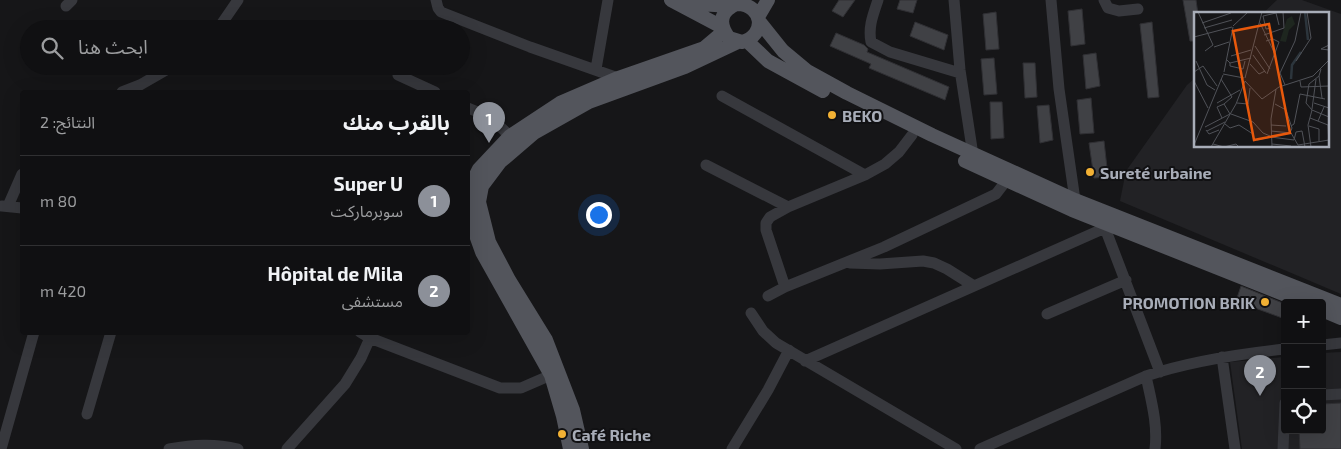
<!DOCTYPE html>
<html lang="ar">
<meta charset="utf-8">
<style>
:root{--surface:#101012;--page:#19191b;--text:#f1f3f6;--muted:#9c9d9f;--line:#303032;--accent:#8c9099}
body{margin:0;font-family:"Exo 2","Noto Sans Arabic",sans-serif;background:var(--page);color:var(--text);direction:rtl}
.controls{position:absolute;right:15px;bottom:15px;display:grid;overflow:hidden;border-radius:5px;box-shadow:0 5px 20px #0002}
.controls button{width:45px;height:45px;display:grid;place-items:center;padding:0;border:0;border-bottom:1px solid var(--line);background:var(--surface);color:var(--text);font:25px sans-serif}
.you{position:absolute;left:598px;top:214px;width:18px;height:18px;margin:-12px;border:4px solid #fff;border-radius:50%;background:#1a73e8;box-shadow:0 0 0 8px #1a73e833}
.badge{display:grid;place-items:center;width:32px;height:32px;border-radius:50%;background:var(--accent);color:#fff;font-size:16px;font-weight:700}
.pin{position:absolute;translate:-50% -41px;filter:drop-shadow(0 1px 2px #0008)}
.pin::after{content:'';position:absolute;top:26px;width:18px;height:15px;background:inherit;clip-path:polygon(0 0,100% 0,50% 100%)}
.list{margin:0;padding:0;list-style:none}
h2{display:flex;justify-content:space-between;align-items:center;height:65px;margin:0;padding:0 20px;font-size:21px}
h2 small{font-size:16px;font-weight:400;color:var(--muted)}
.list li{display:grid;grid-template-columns:32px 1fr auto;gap:15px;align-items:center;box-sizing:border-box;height:90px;padding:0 20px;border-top:1px solid var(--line)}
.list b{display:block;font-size:19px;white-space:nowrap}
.list p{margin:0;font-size:16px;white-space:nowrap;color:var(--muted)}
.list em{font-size:16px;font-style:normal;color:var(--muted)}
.icon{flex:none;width:28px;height:28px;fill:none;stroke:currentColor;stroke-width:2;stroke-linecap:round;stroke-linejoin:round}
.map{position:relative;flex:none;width:1341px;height:449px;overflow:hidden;direction:ltr}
.search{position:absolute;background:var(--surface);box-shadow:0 5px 20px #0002;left:20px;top:20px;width:450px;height:55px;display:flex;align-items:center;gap:12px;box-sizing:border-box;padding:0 18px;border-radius:28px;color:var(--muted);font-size:19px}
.panel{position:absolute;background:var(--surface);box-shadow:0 5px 20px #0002;left:20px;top:90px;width:450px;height:245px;border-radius:5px;direction:rtl}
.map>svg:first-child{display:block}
</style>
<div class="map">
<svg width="1341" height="449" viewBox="0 0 1341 449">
<rect width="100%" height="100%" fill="#161618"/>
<path fill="#222225" d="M1277,0H1302L1341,14V294L1120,201L1126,171L1187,85L1195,78V146H1327V14H1262Z
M1341,352V449H1242L1230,362L1285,357V430H1322V353Z"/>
<path fill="#404145" stroke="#303034" d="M839,0H855L843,17L832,11Z
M900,0H917L913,13L897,9Z
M1183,0H1196L1198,14H1195V41H1190Z
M1082,9L1085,44L1071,46L1068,11Z
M996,12L999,49L986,50L983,14Z
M915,22L948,35L944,50L910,36Z
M1152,22L1159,97L1148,98L1140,24Z
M836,33L864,45L868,49L867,52L949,87L945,100L869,68L871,64L830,46Z
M1096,53L1100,86L1086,89L1083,55Z
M994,58L997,94L984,95L981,59Z
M1023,63H1035L1037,97L1025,98Z
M1091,98L1094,133L1080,134L1077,100Z
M990,102H1002L1004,138L991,139Z
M1049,105L1053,140L1040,143L1037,106Z
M1104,141L1108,177L1094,178L1089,143Z
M1241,286L1285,304V319L1236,301Z
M1341,403V449H1300L1299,430H1322V404Z"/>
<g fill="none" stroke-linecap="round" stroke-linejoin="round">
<path stroke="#37383d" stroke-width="11" d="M436,0L438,8L441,12L530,47L618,78
M878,0C873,15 868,27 871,42L890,52L960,73
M954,0L960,70L973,155
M1051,0L1059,89L1075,200L1073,207
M1104,0L1108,8L1119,11L1138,9
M66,6L72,0
M218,29L238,0
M596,69L608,0
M398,75L435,92
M122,92L140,85L173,66
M722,96L865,175
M468,108L490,117L510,136
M706,165L788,207
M2,206L22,208
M8,206L22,174
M1105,228L1160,372
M850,263L880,264L923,261L934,263L947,269L974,286
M785,287L766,230V223L770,217L788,207L865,175L885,164L899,152L912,135
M768,296L785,287L884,247L996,194L1006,181
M751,313L763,331L776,343L956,449
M1047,314L1126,280
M360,332L370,338L500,388H521L551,375
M1322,345L1341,343
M1222,357L1235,449
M805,361L1105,228L1106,224
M1146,376C1151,400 1158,424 1155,449
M1322,395L1341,394
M87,414L111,332
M1,449L34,332
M169,449C193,445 213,443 238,449
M287,449L345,384L361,358L370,338
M732,449L768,390L789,350
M980,449L1146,376C1190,361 1238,354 1285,349
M1283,449L1285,403"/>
<path stroke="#53555c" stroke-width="14" d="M671,0L722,27
M682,3L731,6
M738,4C763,5 767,35 742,42L729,38C721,28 718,15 731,7C735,4 738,4 741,0
M758,17L768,0
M759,21L783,51L807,71L847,93L932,135L1075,200L1341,305
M747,41L768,61L823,91
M965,161L1072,210L1306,303
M1322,310L1341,318
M570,449L563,416L551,375L482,252L473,227L468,196L470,187L479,169L510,136L560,103L618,78L704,48L723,32
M582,449L573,410L546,340L509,280L489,242L479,202L482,186L500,162L534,133L589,102L685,67L738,42"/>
</g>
<g fill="#f2b134" stroke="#111113" stroke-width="2">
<circle cx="832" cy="115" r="5"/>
<circle cx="1090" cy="172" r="5"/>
<circle cx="1265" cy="302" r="5"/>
<circle cx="562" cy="434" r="5"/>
</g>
<g text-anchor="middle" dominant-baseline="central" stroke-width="4" stroke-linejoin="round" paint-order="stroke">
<g font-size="16" font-weight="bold" fill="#a8adb8" stroke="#111113" text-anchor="start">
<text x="842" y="115">BEKO</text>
<text x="1100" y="172">Sureté urbaine</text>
<text x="1255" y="302" text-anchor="end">PROMOTION BRIK</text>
<text x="572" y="434">Café Riche</text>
</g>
</g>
<g transform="translate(1194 12)">
<rect width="135" height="135" fill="#161618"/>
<path d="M98,4L101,12L95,18L92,30L86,29L93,7Z" fill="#1e261f"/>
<path fill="none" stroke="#2c353c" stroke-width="2.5" d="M111,0L114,28M97,67L98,53L107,40"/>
<path fill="none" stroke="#505258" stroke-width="1" d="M4,0L19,33L11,39M69,4L82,1L85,13M69,4L72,17L77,16M8,11L37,1M66,11L81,42M39,14L54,0M10,16L38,8M70,23L90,16L89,0M0,25L38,15M72,29L79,27L85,30L73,62M135,33L127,37L135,38M61,34L76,57M20,35L35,30M59,43L72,61M37,44L57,38M33,48L36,51L57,46M2,49L13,73L21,78M102,49L117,26L113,0M36,51V54L49,57L51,49M56,52L65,62L71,59M0,60L9,54L23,74M30,60L39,15M29,62L50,66M125,64L128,86M51,66L68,0M27,67L38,85L30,92M0,69L14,96M51,69L68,87L85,75L119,64L135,48M106,69L107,75L135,74M91,73L86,61L101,29L107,0M23,91L46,78M43,91L54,92L56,76M120,91L135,96M81,92L92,98L98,116L96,121M118,97L122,67M118,98L135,105M37,102L59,110L69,121L76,124M28,106L23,95L30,92L36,102M116,106L134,113M124,109L130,95M31,112L36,116L45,113L59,122M77,113L92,114M134,113L135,135M97,114L100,112L106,82L131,87M115,114L125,117V129M11,115L36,102M12,118L15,122L25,118M13,119L31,110M77,119L97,121L104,133L135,128M63,128L77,125L100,128L102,120L108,119L111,135M19,132L30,135L42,132L45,135M78,132L97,134M0,133L29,63M17,135L42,92L51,69M78,135L77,107L82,77M117,135L114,113L118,98L112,91L115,72L125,64L127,57"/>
<path fill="#e8590c" fill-opacity="0.15" stroke="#e8590c" stroke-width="2.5" d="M75,12L96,121L60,128L39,19Z"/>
<rect width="135" height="135" fill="none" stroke="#a8adb8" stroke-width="2.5"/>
</g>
</svg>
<div class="controls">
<button>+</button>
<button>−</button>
<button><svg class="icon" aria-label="locate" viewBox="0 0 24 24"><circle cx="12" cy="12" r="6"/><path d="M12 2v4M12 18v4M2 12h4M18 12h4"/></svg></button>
</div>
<div class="you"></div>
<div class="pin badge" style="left:489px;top:143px">1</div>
<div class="pin badge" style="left:1260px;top:396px">2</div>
<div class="search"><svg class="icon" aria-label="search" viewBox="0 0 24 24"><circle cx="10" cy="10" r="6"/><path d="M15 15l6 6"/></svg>ابحث هنا</div>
<section class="panel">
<h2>بالقرب منك<small>النتائج: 2</small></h2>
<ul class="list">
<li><span class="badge">1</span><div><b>Super U</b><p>سوبرماركت</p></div><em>80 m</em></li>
<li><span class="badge">2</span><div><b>Hôpital de Mila</b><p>مستشفى</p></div><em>420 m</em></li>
</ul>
</section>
</div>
